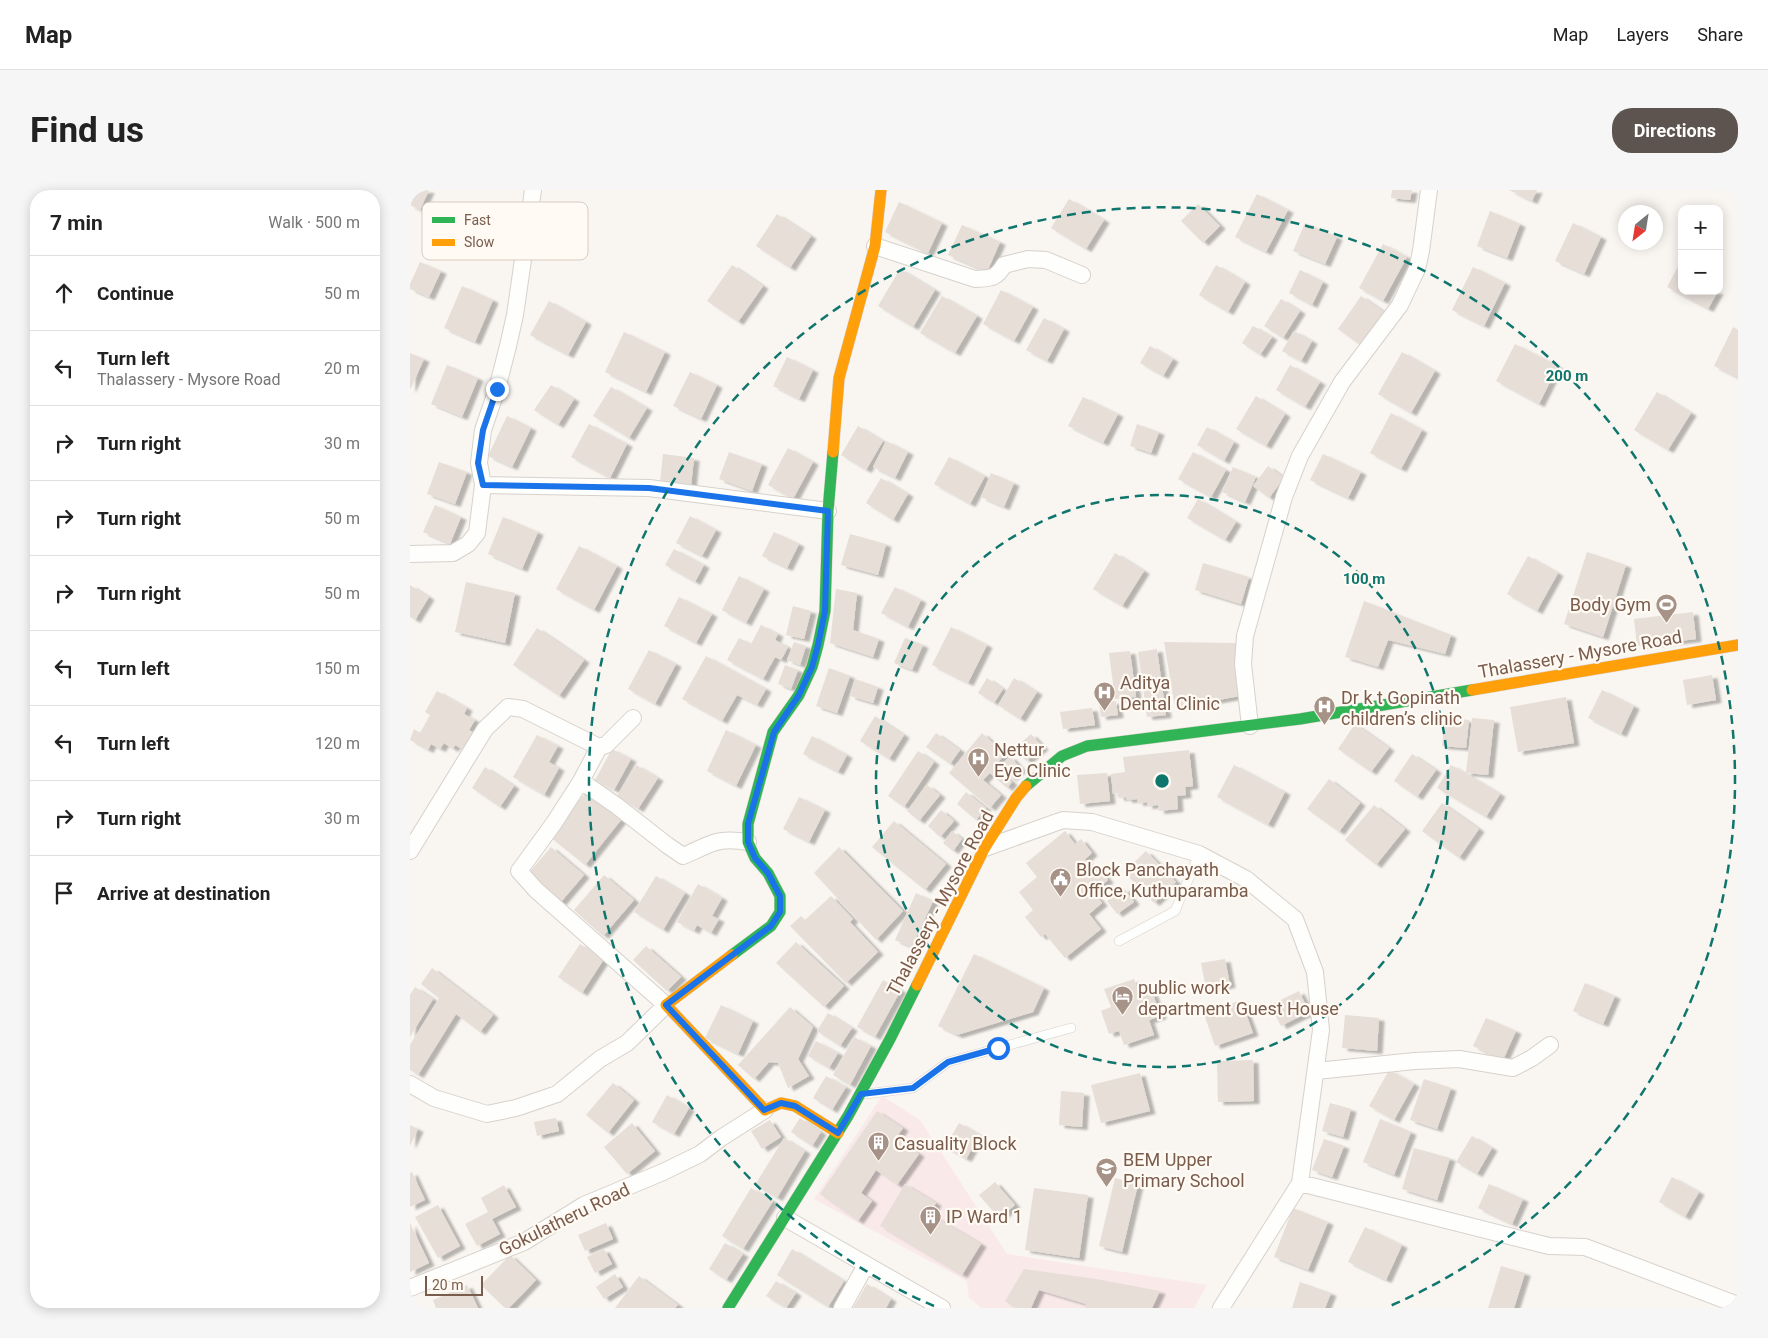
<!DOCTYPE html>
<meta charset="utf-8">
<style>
:root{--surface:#fff;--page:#f6f6f6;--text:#222;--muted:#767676;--line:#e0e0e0;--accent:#5d544f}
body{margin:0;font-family:Roboto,sans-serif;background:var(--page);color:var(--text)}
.controls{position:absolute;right:15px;top:15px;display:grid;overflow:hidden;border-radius:10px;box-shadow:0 2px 12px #0003}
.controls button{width:45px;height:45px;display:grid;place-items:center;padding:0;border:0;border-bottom:1px solid var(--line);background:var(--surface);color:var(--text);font:25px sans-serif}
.compass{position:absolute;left:1208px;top:15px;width:45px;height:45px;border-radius:50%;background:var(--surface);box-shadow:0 2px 12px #0003;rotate:210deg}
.scale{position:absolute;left:15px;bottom:12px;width:58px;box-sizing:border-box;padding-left:5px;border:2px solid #7a5c4d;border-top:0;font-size:14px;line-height:18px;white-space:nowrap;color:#7a5c4d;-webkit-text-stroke:4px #fffaf3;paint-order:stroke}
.stop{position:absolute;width:15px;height:15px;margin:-11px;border:4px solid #1a73e8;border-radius:50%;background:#fff}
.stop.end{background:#1a73e8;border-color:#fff;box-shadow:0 1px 5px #0008}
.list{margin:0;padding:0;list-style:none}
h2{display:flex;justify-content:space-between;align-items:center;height:65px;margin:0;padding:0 20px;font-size:21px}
h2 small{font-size:16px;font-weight:400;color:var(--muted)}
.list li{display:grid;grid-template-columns:32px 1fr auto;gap:15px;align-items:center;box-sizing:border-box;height:75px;padding:0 20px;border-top:1px solid var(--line)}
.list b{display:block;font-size:19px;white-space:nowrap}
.list p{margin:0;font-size:16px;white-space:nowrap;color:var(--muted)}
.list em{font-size:16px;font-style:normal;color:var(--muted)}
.icon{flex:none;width:28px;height:28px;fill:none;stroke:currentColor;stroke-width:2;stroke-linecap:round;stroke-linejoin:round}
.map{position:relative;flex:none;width:1328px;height:1118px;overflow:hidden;border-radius:20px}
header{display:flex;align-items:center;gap:30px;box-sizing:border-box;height:70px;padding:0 25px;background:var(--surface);border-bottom:1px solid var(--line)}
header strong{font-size:24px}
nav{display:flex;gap:28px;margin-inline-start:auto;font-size:18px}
.intro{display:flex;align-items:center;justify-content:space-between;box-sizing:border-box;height:120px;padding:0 30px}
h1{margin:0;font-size:35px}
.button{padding:12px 22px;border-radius:20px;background:var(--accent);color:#fff;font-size:18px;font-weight:700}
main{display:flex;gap:30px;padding:0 30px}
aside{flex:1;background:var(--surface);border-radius:20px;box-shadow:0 2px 12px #0003}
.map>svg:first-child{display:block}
</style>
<header>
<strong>Map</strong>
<nav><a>Map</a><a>Layers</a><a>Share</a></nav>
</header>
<div class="intro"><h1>Find us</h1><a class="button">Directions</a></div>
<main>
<aside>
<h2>7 min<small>Walk · 500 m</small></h2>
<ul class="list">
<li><svg class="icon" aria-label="ahead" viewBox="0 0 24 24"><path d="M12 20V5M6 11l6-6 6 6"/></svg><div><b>Continue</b></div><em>50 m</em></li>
<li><svg class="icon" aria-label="left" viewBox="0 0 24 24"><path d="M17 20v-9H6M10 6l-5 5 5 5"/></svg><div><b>Turn left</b><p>Thalassery - Mysore Road</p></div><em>20 m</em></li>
<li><svg class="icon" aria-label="right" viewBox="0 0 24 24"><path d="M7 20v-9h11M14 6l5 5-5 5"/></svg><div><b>Turn right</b></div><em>30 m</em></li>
<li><svg class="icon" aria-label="right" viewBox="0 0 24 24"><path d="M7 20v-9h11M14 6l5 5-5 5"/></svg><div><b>Turn right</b></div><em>50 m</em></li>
<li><svg class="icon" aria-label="right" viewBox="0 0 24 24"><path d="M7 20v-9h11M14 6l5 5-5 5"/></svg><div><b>Turn right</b></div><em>50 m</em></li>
<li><svg class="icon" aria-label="left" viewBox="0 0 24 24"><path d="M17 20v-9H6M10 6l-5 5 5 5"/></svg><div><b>Turn left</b></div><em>150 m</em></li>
<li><svg class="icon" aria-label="left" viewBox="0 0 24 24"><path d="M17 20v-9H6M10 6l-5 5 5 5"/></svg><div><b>Turn left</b></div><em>120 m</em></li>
<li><svg class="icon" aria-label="right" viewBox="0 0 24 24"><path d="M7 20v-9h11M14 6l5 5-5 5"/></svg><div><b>Turn right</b></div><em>30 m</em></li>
<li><svg class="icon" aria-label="arrive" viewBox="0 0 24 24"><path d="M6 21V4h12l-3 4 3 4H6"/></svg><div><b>Arrive at destination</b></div></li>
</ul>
</aside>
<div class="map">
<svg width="1328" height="1118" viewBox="0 0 1328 1118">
<defs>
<filter id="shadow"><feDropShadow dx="5.5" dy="3" stdDeviation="1" flood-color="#0004"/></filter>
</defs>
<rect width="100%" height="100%" fill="#f9f5f0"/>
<path fill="#fae9e9" d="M472,906L510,930L597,1064L797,1095L784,1118H571L559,1108L557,1091L404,1009Z"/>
<path fill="#e6ded7" filter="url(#shadow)" d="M0,0H19L10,20L0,15Z
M982,0H1002L1000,10L981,8Z
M1099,0H1127L1122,11Z
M847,4L878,20L856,62L825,47Z
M659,9L694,30L676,59L641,38Z
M489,12L532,33L518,63L475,42Z
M788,14L810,36L793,53L771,31Z
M1080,21L1110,34L1097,68L1067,56Z
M367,24L401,46L380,78L346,56Z
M895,33L927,47L915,74L883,61Z
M1163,33L1191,47L1174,84L1145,71Z
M552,35L590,52L577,82L538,65Z
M973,54L997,67L973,111L949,98Z
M1272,69V101H1308L1298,119L1257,97Z
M10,72L31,81L19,107L0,99V94Z
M322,75L353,96L328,132L297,111Z
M806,75L835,92L818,122L789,105Z
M1063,77L1095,93L1074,136L1042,120Z
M490,79L525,100L503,137L468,116Z
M890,80L913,92L902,115L879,103Z
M52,96L83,110L65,152L34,138Z
M591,100L623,117L604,151L573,134Z
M532,106L567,126L545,163L510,143Z
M951,106L974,122L950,155L928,139Z
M871,109L890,121L873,148L854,136Z
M139,111L176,132L158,165L120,145Z
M634,128L654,139L637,171L616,160Z
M843,136L862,147L850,165L832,153Z
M1323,137L1328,140V188L1304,176Z
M884,141L902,151L891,171L872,161Z
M214,142L255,162L236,202L195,182Z
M1105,154L1148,176L1129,214L1086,191Z
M740,156L763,169L753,186L730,173Z
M992,162L1025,181L1001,223L968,204Z
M0,163L14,169L0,200Z
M377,167L403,180L389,209L363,196Z
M37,175L68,188L52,227L21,214Z
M880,175L910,192L895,217L866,200Z
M280,182L307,195L291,229L263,216Z
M141,195L164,209L148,235L124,220Z
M201,197L237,218L219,248L183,226Z
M1247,202L1281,223L1258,260L1224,240Z
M846,206L875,224L856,256L826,239Z
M673,207L708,224L693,253L658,236Z
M981,223L1012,240L991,279L960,263Z
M97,226L121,238L102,277L78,266Z
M179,234L217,254L200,288L161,267Z
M727,234L749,242L741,263L720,256Z
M448,236L473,251L456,280L431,265Z
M797,237L824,252L814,271L787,255Z
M476,251L498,262L485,288L463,277Z
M378,258L403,272L383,309L358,295Z
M319,262L352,274L342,301L309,289Z
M783,262L816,280L801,307L768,289Z
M253,264L284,268L281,296L250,292Z
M913,264L951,282L938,308L900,290Z
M539,267L575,286L560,314L524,294Z
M29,272L57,282L45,314L17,304Z
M858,276L874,288L859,308L843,296Z
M823,277L846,287L835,312L812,302Z
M581,283L604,293L594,317L571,307Z
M471,288L498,304L483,330L456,313Z
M788,309L826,332L815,350L777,328Z
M25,315L51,327L40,354L13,342Z
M280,326L306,340L292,366L266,353Z
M93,327L128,342L112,379L78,364Z
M364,342L389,354L377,378L352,366Z
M440,344L476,354L468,385L431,375Z
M169,356L207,376L184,420L146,399Z
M264,359L294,375L285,392L255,375Z
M1177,362L1216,375L1193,447L1154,434Z
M705,363L734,381L712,416L683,399Z
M1118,366L1148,383L1127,421L1097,404Z
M793,373L839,387L831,414L785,400Z
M329,386L354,399L336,433L312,420Z
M56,392L105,403L95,453L45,442Z
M0,395L19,407L5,430L0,427Z
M485,397L511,410L498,437L471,423Z
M426,399L447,403L443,440L469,449L463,467L420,453Z
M269,407L302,424L286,453L254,436Z
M954,411L1041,445L1035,464L978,450L968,477L935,467Z
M383,416L401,421L394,449L376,445Z
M1283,422L1286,449L1227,456L1224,429Z
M351,435L368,444L365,450L378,457L371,470L365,467L353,489L317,470L329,448L341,454Z
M541,437L577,455L558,493L522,475Z
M127,438L174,470L149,506L103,475Z
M495,448L513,455L502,480L484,473Z
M384,452L396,456L390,475L377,470Z
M754,452L828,453L830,506L765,518Z
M747,459L756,525L737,527L728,462Z
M239,460L266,474L245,514L218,499Z
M720,461L726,507L705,509L699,463Z
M296,466L356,499L347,515L327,505L312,531L272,509Z
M375,475L388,480L381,499L368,494Z
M419,478L440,486L427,523L406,516Z
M1302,485L1306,510L1277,515L1273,490Z
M577,488L593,499L584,513L568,503Z
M604,488L627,502L610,529L588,515Z
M445,489L468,497L463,513L440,506Z
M1192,500L1224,516L1211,544L1178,528Z
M27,501L57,518L54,524L65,530L59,540L66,544L56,561L45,555L43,559L34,553L30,559L21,554L18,560L0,550L4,539L10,543L20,525L15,522Z
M1156,507L1164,553L1108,562L1100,517Z
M706,511L708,525L691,527L689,513Z
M682,518L685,535L653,539L650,522Z
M465,526L494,545L479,569L450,551Z
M1035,527L1059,530L1056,558L1032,556Z
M1062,528L1084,530L1078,585L1056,583Z
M945,534L979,558L961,582L928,559Z
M316,540L346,555L326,596L297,581Z
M526,543L550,560L540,574L516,557Z
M572,543L595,564L584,577L602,592L597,598L580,583L573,590L591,605L580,618L539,583Z
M621,544L633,557L616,571L605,558Z
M127,545L148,556L139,572L149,578L134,605L103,587Z
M402,546L437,565L428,582L393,564Z
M202,559L221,569L204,600L185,590Z
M779,560L783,596L775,597L776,605L767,606L768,619L749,621L748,615L737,616V612L728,613L727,609L717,610L716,607L709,608L708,603L703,604L701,584L715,582L713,567Z
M508,561L524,572L494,617L478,606Z
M1002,564L1026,580L1007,607L984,591Z
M600,566L611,579L601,588L590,576Z
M226,575L248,588L228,619L207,606Z
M824,575L875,602L858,635L807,607Z
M1041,575L1090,604L1076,627L1027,598Z
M75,577L104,596L90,617L62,598Z
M697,583L700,611L670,614L667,585Z
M919,589L950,613L929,642L897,619Z
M517,595L530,605L509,631L497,621Z
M176,602L211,630L175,675L140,647Z
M556,602L576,618L566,630L547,614Z
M389,607L415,620L399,652L373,639Z
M1032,613L1069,639L1049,668L1012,641Z
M964,615L995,639L966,675L935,650Z
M531,620L544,631L530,647L518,636Z
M484,631L536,674L515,700L462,657Z
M542,641L552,649L543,661L533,653Z
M655,641L665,654L671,649L682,663L675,669L682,678L686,675L698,690L683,702L692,713L679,724L691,739L655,768L635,744L631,747L615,727L623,720L609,702L627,687L616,673Z
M141,657L174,685L150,713L117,685Z
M429,657L493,721L466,750L404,683Z
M736,661L766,692L744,713L714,682Z
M194,685L224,710L193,746L164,720Z
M246,686L275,703L253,740L224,722Z
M288,694L312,708L302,726L309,729L301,743L287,735L284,741L267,732Z
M714,698L724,712L707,724L697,711Z
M506,703L523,711L502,757L485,750Z
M421,706L443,729L440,732L468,762L436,793L380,736L391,726L395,730Z
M386,752L434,796L414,817L366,773Z
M170,754L194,769L172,803L148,787Z
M236,756L271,787L257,801L223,770Z
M564,764L634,798L623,822L547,845L528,836Z
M815,769L820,795L796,799L791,773Z
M22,778L83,825L70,842L46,824L8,885L0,880V855L29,808L11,794Z
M724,789L731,806L742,802L751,826L739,830L744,845L714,855L709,841L699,844L691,821L701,817L694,799Z
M473,790L491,800L465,847L447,837Z
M1175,793L1205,806L1193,834L1163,821Z
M5,797L23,809L0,847V805Z
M889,801L899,822L871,836L860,815Z
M831,810L843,843L805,856L794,824Z
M311,815L343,831L328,864L295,848Z
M380,817L403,837L388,869L399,886L378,898L368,873L359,872L344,889L328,875Z
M418,823L442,838L430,856L407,841Z
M935,825L969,828L967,861L932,858Z
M1076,828L1106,841L1093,870L1063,856Z
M444,847L461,856L440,895L423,885Z
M406,851L428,863L419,878L398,866Z
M843,870L844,911L808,912L807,871Z
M979,880L1004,894L984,930L959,916Z
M730,883L740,921L691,933L681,895Z
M416,886L436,897L422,920L403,908Z
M1014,889L1041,898L1027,939L1000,930Z
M203,893L224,910L198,943L176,925Z
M651,901L674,903L672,937L649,935Z
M257,905L279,918L264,944L242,932Z
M920,913L941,919L933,947L912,941Z
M467,921L493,938L486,948L509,964L487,995L466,980L451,1003L462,1011L448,1031L410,1004Z
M146,928L149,941L127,946L124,932Z
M390,928L411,942L402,956L381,942Z
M970,929L1001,942L984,985L953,972Z
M360,930L371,947L352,959L341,941Z
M222,933L245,961L217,984L194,957Z
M549,933L570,945L556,969L535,957Z
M0,935L8,939L0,956Z
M1062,946L1082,958L1067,984L1046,972Z
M374,948L395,961L367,1008L345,995Z
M914,949L934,956L922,987L902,980Z
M1004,958L1040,968L1027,1010L992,999Z
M2,982L15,1010L0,1017V983Z
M1262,987L1289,1002L1275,1027L1249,1012Z
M705,988L728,994L712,1062L689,1056Z
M585,992L605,1015L589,1028L569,1005Z
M495,994L526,1013L520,1024L571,1054L552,1085L470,1036Z
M1079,994L1113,1009L1102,1034L1068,1018Z
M94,995L106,1017L82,1029L90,1044L67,1056L55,1034L78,1022L71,1008Z
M341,998L363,1011L333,1059L312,1046Z
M624,998L678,1005L669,1068L615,1060Z
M28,1015L50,1056L28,1068L5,1027Z
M883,1018L918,1032L898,1080L864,1067Z
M0,1033L19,1073L0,1082Z
M196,1033L203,1049L175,1061L168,1045Z
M955,1037L992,1055L976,1090L938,1072Z
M315,1053L333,1064L316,1090L299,1079Z
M194,1059L202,1074L185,1083L177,1067Z
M382,1059L434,1091L418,1117L367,1085Z
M100,1065L126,1090L99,1118H95L71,1095Z
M1091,1076L1115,1083L1104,1118H1078Z
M614,1079L686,1089L750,1101L742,1118H675L676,1114L629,1100L621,1118H605L595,1111Z
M205,1084L213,1097L194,1109L186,1097Z
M229,1086L268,1115L265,1118H205Z
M366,1091L386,1103L376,1118L356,1106Z
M890,1092L921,1103L915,1118H882Z
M457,1094L481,1109L476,1118H443Z
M57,1095L68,1118H26L23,1110Z"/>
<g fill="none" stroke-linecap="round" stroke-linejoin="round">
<defs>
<path id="lane" d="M709,751L765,721L789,664
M456,904L503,898L538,872L661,838"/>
<path id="street" d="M465,56L565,89C581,88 586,89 594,75L618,69L636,70L672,85
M73,295L69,273L73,240L87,199L98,156L105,125L123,0
M0,364L43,363L58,354L67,343L73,295L239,298L418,321
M840,536L833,474L835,446L874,307L890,266L932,192L990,115L1007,79L1011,61L1019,0
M189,557L171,591L207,616L257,655L273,666C283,662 294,656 303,653C314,649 326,650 338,652
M575,658L653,630L682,632L789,664L836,689L885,729L905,782L911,840L890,993L811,1118
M0,661L75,539L98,517L113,519L189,557L196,555L223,528
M906,881L1005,871L1049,869L1103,878L1122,868L1140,855
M0,894L24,908L77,924L106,918L147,904L190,869L217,853L256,815L126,700L109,681L144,633L171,591
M890,993L1139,1056L1175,1057L1328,1115
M375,1028L532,1118
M0,1098L114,1052L174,1015L253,982L290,964L311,948L355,920
M432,1118L456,1075"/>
<path id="fast" d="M616,596L652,566L677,556L890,529L1062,500
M322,765L361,736L370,722V706L358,683L345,668L338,652V634L363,542L389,505L402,477L408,455L415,421L418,321L423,262
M318,1118L438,926L480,849L507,795"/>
<path id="slow" d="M423,262L429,188L465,56L471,0
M1062,500L1328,455
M322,765L256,815L355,920L371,913L385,916L428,943
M507,795L574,659L606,608L616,596"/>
</defs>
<use href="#lane" stroke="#d7d1cb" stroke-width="10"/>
<use href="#street" stroke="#d7d1cb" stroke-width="18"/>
<use href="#fast" stroke="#d9d2cb" stroke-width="12"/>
<use href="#slow" stroke="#d9d2cb" stroke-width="12"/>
<use href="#lane" stroke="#fefefd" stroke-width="9"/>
<use href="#street" stroke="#fefefd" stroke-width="16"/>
<use href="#fast" stroke="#30b455" stroke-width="11"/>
<use href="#slow" stroke="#ff9f0a" stroke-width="11"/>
</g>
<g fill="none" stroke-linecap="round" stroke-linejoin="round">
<path stroke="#1a73e8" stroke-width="6" d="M87,199L73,240L68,273L73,295L239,298L418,321L415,421L408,455L402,477L389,505L364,542L338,634V652L345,668L358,683L370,706V722L361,736L256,815L354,920L371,913L385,916L428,943L451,904L503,898L538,872L588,858"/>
</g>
<g fill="none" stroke="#0f766e" stroke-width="2.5" stroke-dasharray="9 6">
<circle cx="752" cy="591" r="286"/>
<path d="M524 1116A573 573 0 1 1 980 1116"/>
</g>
<defs>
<symbol id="stadium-pin" viewBox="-11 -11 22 30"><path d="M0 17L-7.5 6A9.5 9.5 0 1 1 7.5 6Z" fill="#a69286" stroke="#fffaf3"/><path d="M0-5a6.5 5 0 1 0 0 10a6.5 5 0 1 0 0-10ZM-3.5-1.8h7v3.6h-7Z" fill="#fff"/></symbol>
<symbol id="hospital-pin" viewBox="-11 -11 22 30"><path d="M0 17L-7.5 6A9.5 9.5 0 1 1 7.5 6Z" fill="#a69286" stroke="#fffaf3"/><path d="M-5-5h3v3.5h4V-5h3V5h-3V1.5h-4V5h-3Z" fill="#fff"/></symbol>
<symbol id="civic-pin" viewBox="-11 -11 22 30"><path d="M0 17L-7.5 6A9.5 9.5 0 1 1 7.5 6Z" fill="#a69286" stroke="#fffaf3"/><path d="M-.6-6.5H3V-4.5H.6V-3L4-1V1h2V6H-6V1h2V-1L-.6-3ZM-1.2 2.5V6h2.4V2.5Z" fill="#fff"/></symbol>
<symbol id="hotel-pin" viewBox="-11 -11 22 30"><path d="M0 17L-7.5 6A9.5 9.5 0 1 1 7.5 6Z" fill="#a69286" stroke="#fffaf3"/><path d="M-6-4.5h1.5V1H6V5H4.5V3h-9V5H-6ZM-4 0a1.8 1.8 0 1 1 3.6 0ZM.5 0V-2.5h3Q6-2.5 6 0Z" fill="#fff"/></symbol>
<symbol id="building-pin" viewBox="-11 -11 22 30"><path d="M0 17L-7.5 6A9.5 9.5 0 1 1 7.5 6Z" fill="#a69286" stroke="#fffaf3"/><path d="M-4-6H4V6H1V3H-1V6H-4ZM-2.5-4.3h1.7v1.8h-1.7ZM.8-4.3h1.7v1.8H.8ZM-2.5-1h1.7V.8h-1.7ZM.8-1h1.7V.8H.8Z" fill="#fff"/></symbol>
<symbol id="school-pin" viewBox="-11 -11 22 30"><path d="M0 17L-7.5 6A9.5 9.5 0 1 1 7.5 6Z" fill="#a69286" stroke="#fffaf3"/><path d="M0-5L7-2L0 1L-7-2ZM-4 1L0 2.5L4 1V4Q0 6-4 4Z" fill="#fff"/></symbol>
</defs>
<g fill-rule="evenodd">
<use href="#stadium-pin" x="1244" y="402" width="25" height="34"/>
<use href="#hospital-pin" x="682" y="490" width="25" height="34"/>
<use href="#hospital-pin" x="902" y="504" width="25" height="34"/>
<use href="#hospital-pin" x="556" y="556" width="25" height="34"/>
<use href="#civic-pin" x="638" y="676" width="25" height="34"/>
<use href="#hotel-pin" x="700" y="794" width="25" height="34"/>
<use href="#building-pin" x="456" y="940" width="25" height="34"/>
<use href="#school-pin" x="684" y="966" width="25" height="34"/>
<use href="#building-pin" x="508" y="1014" width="25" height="34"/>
</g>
<g text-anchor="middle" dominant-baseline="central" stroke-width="4.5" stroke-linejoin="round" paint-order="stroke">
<g font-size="18" fill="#7a5c4d" stroke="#fffaf3" text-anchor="start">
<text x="1241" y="414" text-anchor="end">Body Gym</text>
<text x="710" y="492">Aditya<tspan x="710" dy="21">Dental Clinic</tspan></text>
<text x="931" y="507">Dr k t Gopinath<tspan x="931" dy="21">children’s clinic</tspan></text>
<text x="584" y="559">Nettur<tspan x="584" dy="21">Eye Clinic</tspan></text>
<text x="666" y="679">Block Panchayath<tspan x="666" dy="21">Office, Kuthuparamba</tspan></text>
<text x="728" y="797">public work<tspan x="728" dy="21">department Guest House</tspan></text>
<text x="484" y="953">Casuality Block</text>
<text x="713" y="969">BEM Upper<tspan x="713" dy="21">Primary School</tspan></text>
<text x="536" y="1026">IP Ward 1</text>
</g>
<g font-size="18" fill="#7a5c4d" stroke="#fffaf3">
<text transform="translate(1170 464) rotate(-10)">Thalassery - Mysore Road</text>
<text transform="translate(530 713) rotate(-62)">Thalassery - Mysore Road</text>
<text transform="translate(154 1029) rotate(-26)">Gokulatheru Road</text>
</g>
</g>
<rect x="12" y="12" width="166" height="58" rx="8" fill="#fffaf3" stroke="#d7cbc1" stroke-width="1"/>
<rect x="22" y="27" width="23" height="6" fill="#30b455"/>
<rect x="22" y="49" width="23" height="7" fill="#ff9f0a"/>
<g font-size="14" fill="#7a5c4d">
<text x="54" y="35">Fast</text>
<text x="54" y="57">Slow</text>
</g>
<circle cx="752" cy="591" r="8" fill="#0f766e" stroke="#fffaf3" stroke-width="2.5"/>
<g font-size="15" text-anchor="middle" font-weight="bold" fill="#0f766e" stroke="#fffaf3" stroke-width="4.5" stroke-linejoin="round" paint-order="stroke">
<text x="1157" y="191">200 m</text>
<text x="954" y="394">100 m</text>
</g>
</svg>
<div class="controls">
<button>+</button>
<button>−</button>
</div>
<svg class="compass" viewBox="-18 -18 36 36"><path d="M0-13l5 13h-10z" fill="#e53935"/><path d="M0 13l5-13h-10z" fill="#767676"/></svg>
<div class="scale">20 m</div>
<div class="stop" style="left:588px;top:858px"></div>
<div class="stop end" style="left:87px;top:199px"></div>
</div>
</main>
